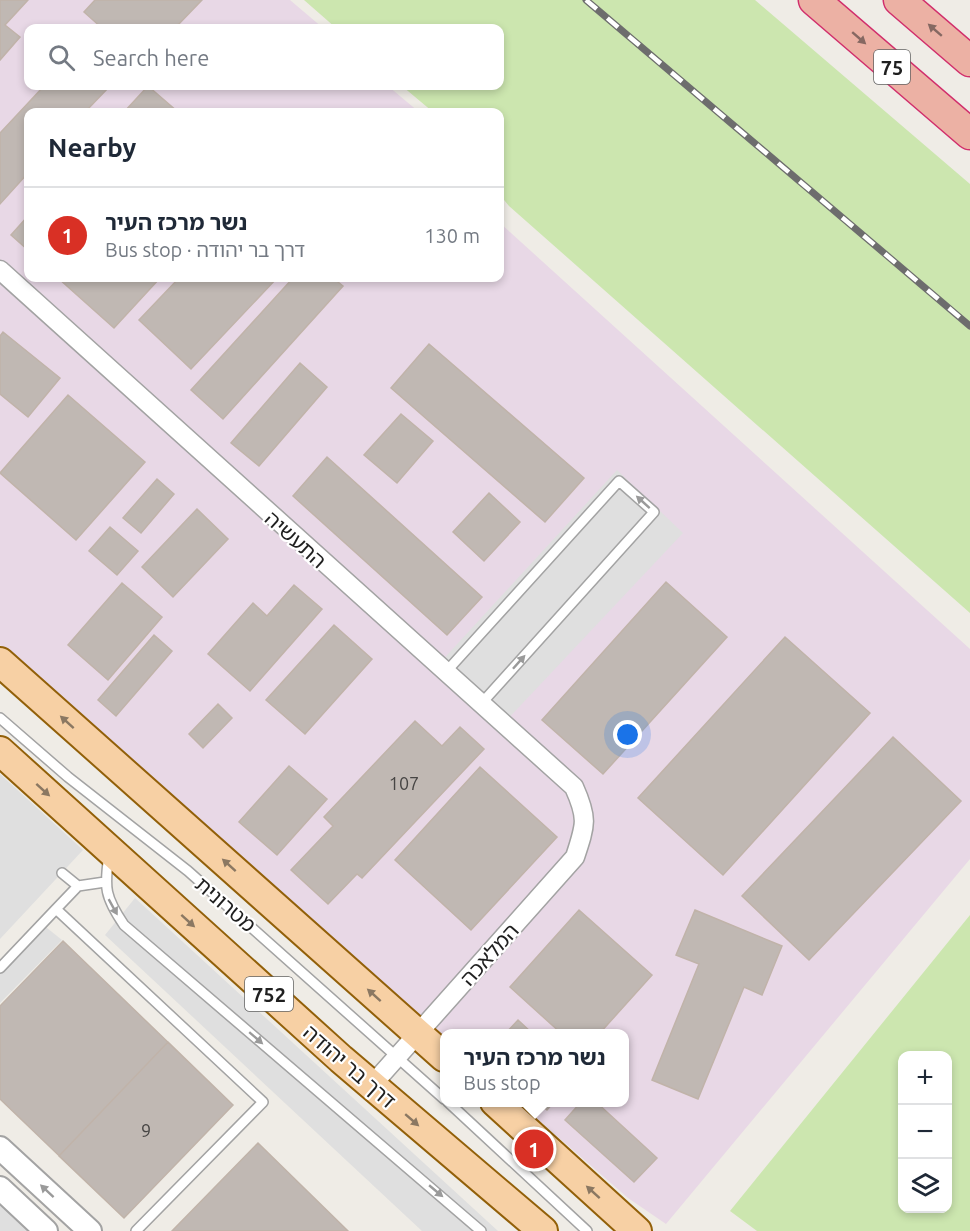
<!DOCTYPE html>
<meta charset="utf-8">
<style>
:root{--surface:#fff;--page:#f6f6f7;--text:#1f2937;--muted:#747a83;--line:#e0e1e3;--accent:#d93025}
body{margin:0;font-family:Ubuntu,"Noto Sans Hebrew",sans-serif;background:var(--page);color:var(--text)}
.controls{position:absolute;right:18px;bottom:18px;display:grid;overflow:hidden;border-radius:12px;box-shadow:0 3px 9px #0003}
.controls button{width:54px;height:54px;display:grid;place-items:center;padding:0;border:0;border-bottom:2px solid var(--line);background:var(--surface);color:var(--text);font:30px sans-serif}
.you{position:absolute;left:628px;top:735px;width:21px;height:21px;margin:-15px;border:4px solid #fff;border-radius:50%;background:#1a73e8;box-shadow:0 0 0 9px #1a73e833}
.badge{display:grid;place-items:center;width:39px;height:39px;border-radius:50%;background:var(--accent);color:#fff;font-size:20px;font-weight:700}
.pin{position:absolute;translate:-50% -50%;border:3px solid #fff;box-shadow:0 2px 6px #0006}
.popup{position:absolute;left:440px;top:1029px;width:189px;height:78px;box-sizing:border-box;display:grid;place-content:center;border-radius:12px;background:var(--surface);filter:drop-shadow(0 2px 4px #0005);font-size:20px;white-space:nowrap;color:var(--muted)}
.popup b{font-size:22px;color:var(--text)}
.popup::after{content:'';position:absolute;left:50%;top:100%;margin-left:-12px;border:12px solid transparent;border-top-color:var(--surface)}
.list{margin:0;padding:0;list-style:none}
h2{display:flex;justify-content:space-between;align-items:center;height:78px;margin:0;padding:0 24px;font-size:26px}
h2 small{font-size:20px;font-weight:400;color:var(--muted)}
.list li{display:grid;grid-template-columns:39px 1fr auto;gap:18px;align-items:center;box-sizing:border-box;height:96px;padding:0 24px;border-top:2px solid var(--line)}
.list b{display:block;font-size:22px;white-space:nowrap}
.list p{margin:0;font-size:20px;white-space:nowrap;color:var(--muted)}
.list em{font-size:20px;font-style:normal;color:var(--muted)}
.icon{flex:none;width:33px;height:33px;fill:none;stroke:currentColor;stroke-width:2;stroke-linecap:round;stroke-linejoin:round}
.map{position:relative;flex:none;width:970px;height:1231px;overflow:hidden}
.search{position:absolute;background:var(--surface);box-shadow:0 3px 9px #0003;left:24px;top:24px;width:480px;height:66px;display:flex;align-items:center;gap:15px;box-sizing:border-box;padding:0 21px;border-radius:12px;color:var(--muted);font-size:22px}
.panel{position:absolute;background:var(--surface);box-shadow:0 3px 9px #0003;left:24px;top:108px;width:480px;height:174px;border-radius:12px}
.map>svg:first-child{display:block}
</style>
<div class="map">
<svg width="970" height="1231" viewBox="0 0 970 1231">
<rect width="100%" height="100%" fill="#efece6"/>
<path fill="#e8d8e6" d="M0,0H290L323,28H28V86H388L419,112H28V278H500V223L970,649V859L666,1224L628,1198L519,1103L624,1102V1034H444V1037L0,645Z"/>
<path fill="#cce6af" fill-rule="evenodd" d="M304,0H755L970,184V613L509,206L500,195V112H433L402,86H500V28H336Z
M970,915V1231H757L730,1211ZM902,1056H948V1208H902Z"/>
<path fill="#dfdfdf" d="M617,470L683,533L502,725L437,666Z
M0,774L83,850L0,939Z
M135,898L498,1231H422L105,935Z
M42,924L62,940L0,1003V968Z
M0,1201L32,1231H0Z"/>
<path fill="#c0b8b3" stroke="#c0b3a9" stroke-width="1.5" d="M0,0H28L5,25L20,37L0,60Z
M95,0H202L175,28H102L84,12Z
M44,86H110L85,112H28V173L0,204V133Z
M148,86L178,112H124Z
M28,216V250L11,235Z
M58,278H160L114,328Z
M179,278H277L191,369L139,320Z
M293,278H333L343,286L223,419L191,390Z
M3,332L60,378L28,417L0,394V336Z
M429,344L584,478L545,522L391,388Z
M300,363L327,387L259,466L231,443Z
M68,395L145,462L76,540L0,473Z
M401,414L433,441L397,483L364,455Z
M327,457L482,597L447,635L293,496Z
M157,479L174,494L141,533L123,518Z
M489,493L520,522L484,561L453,532Z
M197,509L228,539L173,597L142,567Z
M110,527L138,551L117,575L89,551Z
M666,582L727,637L603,774L542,720Z
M122,583L162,617L108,680L68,645Z
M294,585L322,609L250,691L208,654L253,603L267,616Z
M334,625L372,659L305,734L266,700Z
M154,635L172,651L116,716L98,700Z
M785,637L870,713L723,875L638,798Z
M218,704L232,718L203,748L189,734Z
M415,721L442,746L460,727L484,749L362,878L357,874L328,904L291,870L333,826L324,817Z
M893,737L961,801L809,960L742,896Z
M289,766L327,799L277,855L239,822Z
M480,767L557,837L471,930L395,860Z
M579,910L652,975L599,1034H562L510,987Z
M695,910L782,946L762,995L744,987L698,1099L652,1080L699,964L676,955Z
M63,941L233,1105L124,1218L0,1099V1006Z
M518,1020L533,1034H505Z
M168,1042L233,1105L124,1218L59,1156Z
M538,1102H554L547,1110Z
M581,1102H596L657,1158L634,1182L565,1120Z
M258,1143L348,1231H172Z
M258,1143L348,1231H172Z"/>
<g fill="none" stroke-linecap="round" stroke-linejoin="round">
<defs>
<path id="service" d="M445,673L619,481L654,512L480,705
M0,718L68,777L188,871L444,1099
M109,855C104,888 105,897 124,925L481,1231
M62,873L78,886
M56,909L78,886L105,882
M0,968L56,909L263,1102L136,1231
M448,1102L587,1231"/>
<path id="minor" d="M0,270L574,787C588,818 586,824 575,857L372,1085"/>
<path id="tertiary" d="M0,1148L90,1231
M0,1188L46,1231"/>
<path id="primary" d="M0,662L444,1057
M0,751L341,1059L543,1231
M495,1102L637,1231"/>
<path id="trunk" d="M814,0L970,134
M899,0L970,61"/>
</defs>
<use href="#service" stroke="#a3a3a3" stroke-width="12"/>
<use href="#minor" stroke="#a3a3a3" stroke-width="21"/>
<use href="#tertiary" stroke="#a3a3a3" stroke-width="26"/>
<use href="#primary" stroke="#926009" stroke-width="32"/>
<use href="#trunk" stroke="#d12f6c" stroke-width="33"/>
<use href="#service" stroke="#fff" stroke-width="9"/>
<use href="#minor" stroke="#fff" stroke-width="18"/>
<use href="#tertiary" stroke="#fff" stroke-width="22"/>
<use href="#primary" stroke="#f7d0a4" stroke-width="28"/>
<use href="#trunk" stroke="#ecb1a4" stroke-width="30"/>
<defs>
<path id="rail" d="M586,0L970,326"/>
</defs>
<use href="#rail" stroke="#6d6d6d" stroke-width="7"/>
<use href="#rail" stroke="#fff" stroke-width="4.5" stroke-dasharray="14" stroke-linecap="butt"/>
</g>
<defs><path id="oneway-solid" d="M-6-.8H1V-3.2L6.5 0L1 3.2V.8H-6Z" transform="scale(1.5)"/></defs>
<g fill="#866862">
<use href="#oneway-solid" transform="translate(935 30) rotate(-139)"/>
<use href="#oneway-solid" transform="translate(859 38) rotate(41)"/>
</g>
<g fill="#9a9a9a">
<use href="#oneway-solid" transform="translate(643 502) rotate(-138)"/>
<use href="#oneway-solid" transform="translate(519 662) rotate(-48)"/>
<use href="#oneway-solid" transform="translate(113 907) rotate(61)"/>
<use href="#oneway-solid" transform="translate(256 1038) rotate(41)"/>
<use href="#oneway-solid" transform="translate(47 1191) rotate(-137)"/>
<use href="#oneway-solid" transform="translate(436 1191) rotate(40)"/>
</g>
<g fill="#8b7862">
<use href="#oneway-solid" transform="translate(67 722) rotate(-138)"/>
<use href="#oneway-solid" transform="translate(43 790) rotate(42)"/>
<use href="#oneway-solid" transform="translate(229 865) rotate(-138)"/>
<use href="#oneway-solid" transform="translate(188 921) rotate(42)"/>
<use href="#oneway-solid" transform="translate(374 995) rotate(-138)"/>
<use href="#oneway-solid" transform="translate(412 1120) rotate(41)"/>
<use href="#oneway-solid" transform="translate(593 1192) rotate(-138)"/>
</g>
<g text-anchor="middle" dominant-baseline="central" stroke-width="4.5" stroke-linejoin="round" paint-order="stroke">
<g font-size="18" fill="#474544">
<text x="404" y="783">107</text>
<text x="146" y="1130">9</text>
</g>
<g fill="#fff" stroke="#626262" stroke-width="1.5">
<rect x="874" y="50" width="36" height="34" rx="4.5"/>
<rect x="245" y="977" width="48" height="34" rx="4.5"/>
</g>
<g font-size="20" font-weight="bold" fill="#1f1f1f">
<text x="892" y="67">75</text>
<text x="269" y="994">752</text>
</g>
<g font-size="21" fill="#1f1f1f" stroke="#fff">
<text transform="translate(296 539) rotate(42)">התעשיה</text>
<text transform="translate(226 904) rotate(41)">מטרונית</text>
<text transform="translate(489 954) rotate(-48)">המלאכה</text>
<text transform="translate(350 1066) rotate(41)">דרך בר יהודה</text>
</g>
</g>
</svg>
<div class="controls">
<button>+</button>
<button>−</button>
<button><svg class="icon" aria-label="layers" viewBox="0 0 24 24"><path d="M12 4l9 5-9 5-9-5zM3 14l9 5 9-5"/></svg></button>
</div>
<div class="you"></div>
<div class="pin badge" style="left:534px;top:1149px">1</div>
<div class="popup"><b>נשר מרכז העיר</b>Bus stop</div>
<div class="search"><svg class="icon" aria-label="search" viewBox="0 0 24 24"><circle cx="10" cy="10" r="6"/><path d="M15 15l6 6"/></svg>Search here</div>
<section class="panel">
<h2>Nearby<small></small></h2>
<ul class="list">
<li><span class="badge">1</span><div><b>נשר מרכז העיר</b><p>Bus stop · דרך בר יהודה</p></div><em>130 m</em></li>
</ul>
</section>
</div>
